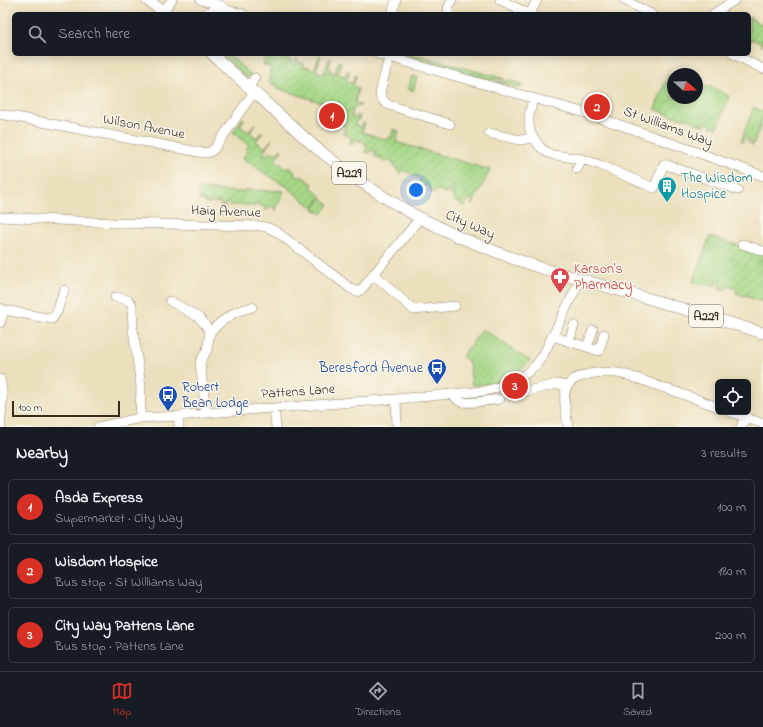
<!DOCTYPE html>
<meta charset="utf-8">
<style>
:root{--surface:#171b24;--page:#242831;--text:#f1f3f6;--muted:#9ea1a6;--line:#363941;--accent:#d93025}
body{margin:0;font-family:"Indie Flower",sans-serif;background:var(--page);color:var(--text)}
.controls{position:absolute;right:12px;bottom:12px;display:grid;overflow:hidden;border-radius:6px;box-shadow:0 2px 10px #0003}
.controls button{width:36px;height:36px;display:grid;place-items:center;padding:0;border:0;border-bottom:1px solid var(--line);background:var(--surface);color:var(--text);font:20px sans-serif}
.compass{position:absolute;left:667px;top:68px;width:36px;height:36px;border-radius:50%;background:var(--surface);box-shadow:0 2px 10px #0003;rotate:110deg}
.scale{position:absolute;left:12px;bottom:10px;width:108px;box-sizing:border-box;padding-left:4px;border:2px solid #3b2a1e;border-top:0;font-size:11px;line-height:14px;white-space:nowrap;color:#3b2a1e;-webkit-text-stroke:3px #fbf7ec;paint-order:stroke}
.you{position:absolute;left:416px;top:190px;width:14px;height:14px;margin:-10px;border:3px solid #fff;border-radius:50%;background:#1a73e8;box-shadow:0 0 0 6px #1a73e833}
.badge{display:grid;place-items:center;width:26px;height:26px;border-radius:50%;background:var(--accent);color:#fff;font-size:13px;font-weight:700}
.pin{position:absolute;translate:-50% -50%;border:2px solid #fff;box-shadow:0 1px 4px #0006}
.list{margin:0;padding:0;list-style:none}
h2{display:flex;justify-content:space-between;align-items:center;height:52px;margin:0;padding:0 16px;font-size:17px}
h2 small{font-size:13px;font-weight:400;color:var(--muted)}
.list li{display:grid;grid-template-columns:26px 1fr auto;gap:12px;align-items:center;box-sizing:border-box;height:56px;margin:0 8px 8px;padding:0 8px;border:1px solid var(--line);border-radius:6px}
.list b{display:block;font-size:15px;white-space:nowrap}
.list p{margin:0;font-size:13px;white-space:nowrap;color:var(--muted)}
.list em{font-size:13px;font-style:normal;color:var(--muted)}
.icon{flex:none;width:22px;height:22px;fill:none;stroke:currentColor;stroke-width:2;stroke-linecap:round;stroke-linejoin:round}
.map{position:relative;flex:none;width:763px;height:427px;overflow:hidden}
.search{position:absolute;background:var(--surface);box-shadow:0 2px 10px #0003;left:12px;right:12px;top:12px;height:44px;display:flex;align-items:center;gap:10px;box-sizing:border-box;padding:0 14px;border-radius:6px;color:var(--muted);font-size:15px}
.sheet{height:244px;background:var(--surface)}
nav{display:flex;justify-content:space-around;align-items:center;box-sizing:border-box;height:56px;border-top:1px solid var(--line);background:var(--surface);font-size:11px;color:var(--muted)}
nav a{display:grid;justify-items:center;gap:2px}
nav .on{color:var(--accent)}
.map>svg:first-child{display:block}
</style>
<div class="map">
<svg width="763" height="427" viewBox="0 0 763 427">
<defs>
<pattern id="grass-dots" width="8" height="8" patternUnits="userSpaceOnUse"><rect width="8" height="8" fill="#a5d786"/><path d="M2 2h.1M6 6h.1" fill="none" stroke="#8fb973" stroke-width="1.8" stroke-linecap="round"/></pattern>
<pattern id="garden-furrows" width="10" height="10" patternUnits="userSpaceOnUse"><rect width="10" height="10" fill="#a5d786"/><path d="M-1 1l2-2M0 10L10 0M9 11l2-2" fill="none" stroke="#8fb973"/></pattern>
</defs>
<rect width="100%" height="100%" fill="#fbf7ec"/>
<filter id="ink" filterUnits="userSpaceOnUse"><feTurbulence type="fractalNoise" baseFrequency=".025" numOctaves="2"/><feDisplacementMap in="SourceGraphic" scale="8" xChannelSelector="R" yChannelSelector="G"/><feConvolveMatrix kernelMatrix="1 2 1 2 8 2 1 2 1" color-interpolation-filters="sRGB"/></filter>
<filter id="wash" filterUnits="userSpaceOnUse"><feTurbulence type="fractalNoise" baseFrequency=".012" numOctaves="4" result="noise"/><feDisplacementMap in="SourceGraphic" scale="16" xChannelSelector="R" yChannelSelector="G"/><feGaussianBlur stdDeviation="0.9" result="paint"/><feColorMatrix in="noise" values="0 0 0 0 0 0 0 0 0 0 0 0 0 0 0 0 0 1.4 0 .05"/><feComposite in="paint" operator="in"/></filter>
<g filter="url(#wash)">
<rect width="100%" height="100%" fill="#ebe0bd"/>
<path fill="url(#grass-dots)" stroke="#708052" d="M222,54H228L251,75L247,78Z
M402,54H414L505,79L491,80Z
M510,81L522,84L521,88L496,82Z
M482,330H484L530,361C512,378 497,385 472,385L469,362L462,356Z"/>
<path fill="url(#garden-furrows)" stroke="#708052" d="M749,17L753,19V20L763,25L762,47L761,46L762,44L752,39L750,42L749,41Z
M266,54H269L268,58L275,60L277,56L285,59L286,54H289L287,60L292,61L291,64L295,65L296,59L299,60L298,62L304,63L303,65L304,66V67L307,68V66L314,70L319,56H321L316,71L324,74L329,59H331L329,68L331,69L330,72L335,73L339,61L341,62L338,74L345,76L348,71H349L347,81L353,83L355,76H356L353,86L358,88L355,103L361,105L352,110L353,114L351,115L353,118L359,115H360L359,120L357,119L355,125L361,127L363,123H365L362,132L387,140L388,137L391,138L393,129L399,131L396,142L490,170L472,205L471,204L473,201L469,199L464,206L460,204L461,202L459,201L458,203L453,200L455,196L450,194L454,187L451,185L446,194L438,189L435,193L429,190L430,187L426,185L424,187L418,184L421,179L403,170L401,174L397,171L398,169L394,167L395,165L391,163L392,162L388,160L386,163L380,159L381,157L379,156L378,158L374,156L376,152L371,150L369,153L364,152L368,146L364,144L365,142L361,140L360,142L355,139L352,144L349,143L352,138L343,133L346,127L339,124L344,110L277,88L278,86L269,83L271,74L269,73L271,67L263,65Z
M668,75L673,77V98H697V89L703,91L707,85L729,96L717,128L712,126L711,128V125L706,123L704,126L692,121V120C688,118 684,119 679,117V118L655,109Z
M412,76L417,77L413,91L408,89Z
M754,107L763,112V118L753,145L750,144L751,141L748,140L747,143L748,139L747,137L745,138L743,142L741,141Z
M243,118L244,119L240,126L248,132L255,124H256L250,133L257,138L260,133L263,132L256,141L265,148L272,139L263,153L266,155L271,151L274,153L275,152L277,154L281,149L282,151L275,160L287,169L289,167L295,171L293,173L298,177L300,175L313,184L311,187L321,196L313,208L285,185V186L243,159L247,152L245,151L249,145L239,138L240,137L233,133Z
M199,189L240,192H245V190L284,191L275,212V208L271,206L269,209H267L266,211V206H260L259,203H256V206L242,205L241,203L240,204V205H229L228,203H225L224,215V206H220V202L205,203L204,200H199Z
M321,198L329,204L322,214L314,209Z
M710,236L727,242V243L729,244L730,243L763,253V302L748,297L747,294L745,296L736,293L737,289L728,286L725,290L719,288L720,284L718,282L716,283L715,287L706,284L705,286L693,282Z"/>
</g>
<g filter="url(#ink)">
<g fill="none" stroke-linecap="round" stroke-linejoin="round">
<defs>
<path id="minor" d="M201,0L220,5L227,10L243,14
M500,0L530,14
M624,0L651,14
M163,11L172,0
M206,14L213,10H224
M392,14L396,0
M449,14L448,8L452,0
M530,14L537,0
M713,14L735,0
M378,54L490,86L582,112L632,129L763,176
M733,54L763,69
M389,57L380,93C381,100 385,104 392,106L450,124
M248,87L255,78
M533,98L529,116V125L531,134L540,147L548,153L554,155L582,159L600,165L654,188L664,164L738,190
M0,114L204,153L210,152L214,149L254,92
M489,133L520,140L533,138
M577,169L582,159
M0,217L114,223L261,226L269,228L277,232L350,288L357,292L361,290L420,218
M742,244L763,251
M373,274L414,310L455,306
M115,297L128,300L132,305L133,329L141,387L140,418
M170,301L198,317L204,323L210,332
M0,308L4,310L52,319L57,312L64,290
M0,323L4,310
M552,336L587,347L593,330
M569,342L574,325
M587,347L599,351L604,334
M0,379C5,394 0,411 1,427
M452,394C454,396 456,399 459,401C466,405 492,400 500,399
M511,395L557,384L567,386
M396,399L397,427
M274,408L276,427
M731,412L763,424
M206,413L200,362L207,350L210,332L221,322L236,312L252,307
M179,416V427
M98,427L140,418L179,416L206,413L396,399L485,391C506,386 529,377 542,357C547,348 551,338 556,329C564,313 572,296 581,279
M568,427C567,416 561,395 568,385C577,373 603,371 617,373C631,375 647,382 661,387C680,393 699,400 718,407
M741,427L745,417"/>
<path id="major" d="M147,0L167,14
M212,54L315,147L358,180L389,200L420,218L459,237L509,257L544,269L650,299L763,333"/>
</defs>
<use href="#minor" stroke="#93856e" stroke-width="10"/>
<use href="#major" stroke="#93856e" stroke-width="12"/>
<use href="#minor" stroke="#fff" stroke-width="9"/>
<use href="#major" stroke="#fff" stroke-width="11"/>
</g>
</g>
<defs>
<symbol id="building-pin" viewBox="-11 -11 22 30"><path d="M0 17L-7.5 6A9.5 9.5 0 1 1 7.5 6Z" fill="#0f9aa8" stroke="#fbf7ec"/><path d="M-4-6H4V6H1V3H-1V6H-4ZM-2.5-4.3h1.7v1.8h-1.7ZM.8-4.3h1.7v1.8H.8ZM-2.5-1h1.7V.8h-1.7ZM.8-1h1.7V.8H.8Z" fill="#fff"/></symbol>
<symbol id="pharmacy-pin" viewBox="-11 -11 22 30"><path d="M0 17L-7.5 6A9.5 9.5 0 1 1 7.5 6Z" fill="#e0444e" stroke="#fbf7ec"/><path d="M-2-6h4v4h4v4h-4v4h-4v-4h-4v-4h4Z" fill="#fff"/></symbol>
<symbol id="bus-pin" viewBox="-11 -11 22 30"><path d="M0 17L-7.5 6A9.5 9.5 0 1 1 7.5 6Z" fill="#1a4fb4" stroke="#fbf7ec"/><path d="M-5-6H5V4H4V6H2V4H-2V6H-4V4H-5ZM-3.5-4V0h7V-4ZM-3.5 1.2v1.5H-2V1.2ZM2 1.2v1.5H3.5V1.2Z" fill="#fff"/></symbol>
</defs>
<g fill-rule="evenodd">
<use href="#building-pin" x="656" y="175" width="22" height="30"/>
<use href="#pharmacy-pin" x="549" y="266" width="22" height="30"/>
<use href="#bus-pin" x="426" y="357" width="22" height="30"/>
<use href="#bus-pin" x="157" y="384" width="22" height="30"/>
</g>
<g text-anchor="middle" dominant-baseline="central" stroke-width="3" stroke-linejoin="round" paint-order="stroke">
<g fill="#fbf7ec" stroke="#75685c" stroke-width="1">
<rect x="332" y="162" width="34" height="22" rx="3"/>
<rect x="689" y="305" width="34" height="22" rx="3"/>
</g>
<g font-size="13" font-weight="bold" fill="#3b2a1e">
<text x="349" y="173">A229</text>
<text x="706" y="316">A229</text>
</g>
<g font-size="14" fill="#3b2a1e" stroke="#fbf7ec">
<text transform="translate(144 127) rotate(11)">Wilson Avenue</text>
<text transform="translate(668 127) rotate(20)">St Williams Way</text>
<text transform="translate(226 212) rotate(2)">Haig Avenue</text>
<text transform="translate(470 225) rotate(24)">City Way</text>
<text transform="translate(298 392) rotate(-4)">Pattens Lane</text>
</g>
<g font-size="14" fill="#0d838f" stroke="#fbf7ec" text-anchor="start">
<text x="681" y="178">The Wisdom<tspan x="681" dy="16">Hospice</tspan></text>
</g>
<g font-size="14" fill="#be3a42" stroke="#fbf7ec" text-anchor="start">
<text x="574" y="269">Karson's<tspan x="574" dy="16">Pharmacy</tspan></text>
</g>
<g font-size="14" fill="#164399" stroke="#fbf7ec" text-anchor="end">
<text x="423" y="368">Beresford Avenue</text>
<text x="182" y="387" text-anchor="start">Robert<tspan x="182" dy="16">Bean Lodge</tspan></text>
</g>
</g>
</svg>
<div class="controls">
<button><svg class="icon" aria-label="locate" viewBox="0 0 24 24"><circle cx="12" cy="12" r="6"/><path d="M12 2v4M12 18v4M2 12h4M18 12h4"/></svg></button>
</div>
<svg class="compass" viewBox="-18 -18 36 36"><path d="M0-13l5 13h-10z" fill="#e53935"/><path d="M0 13l5-13h-10z" fill="#9ea1a6"/></svg>
<div class="scale">100 m</div>
<div class="you"></div>
<div class="pin badge" style="left:332px;top:116px">1</div>
<div class="pin badge" style="left:597px;top:107px">2</div>
<div class="pin badge" style="left:515px;top:386px">3</div>
<div class="search"><svg class="icon" aria-label="search" viewBox="0 0 24 24"><circle cx="10" cy="10" r="6"/><path d="M15 15l6 6"/></svg>Search here</div>
</div>
<section class="sheet">
<h2>Nearby<small>3 results</small></h2>
<ul class="list">
<li><span class="badge">1</span><div><b>Asda Express</b><p>Supermarket · City Way</p></div><em>100 m</em></li>
<li><span class="badge">2</span><div><b>Wisdom Hospice</b><p>Bus stop · St Williams Way</p></div><em>180 m</em></li>
<li><span class="badge">3</span><div><b>City Way Pattens Lane</b><p>Bus stop · Pattens Lane</p></div><em>200 m</em></li>
</ul>
</section>
<nav>
<a class="on"><svg class="icon" aria-label="map" viewBox="0 0 24 24"><path d="M3 6l6-2 6 2 6-2v14l-6 2-6-2-6 2zM9 4v14M15 6v14"/></svg>Map</a>
<a><svg class="icon" aria-label="directions" viewBox="0 0 24 24"><path d="M12 3l9 9-9 9-9-9zM9 14v-3h6M13 9l2 2-2 2"/></svg>Directions</a>
<a><svg class="icon" aria-label="saved" viewBox="0 0 24 24"><path d="M7 4h10v16l-5-4-5 4z"/></svg>Saved</a>
</nav>
